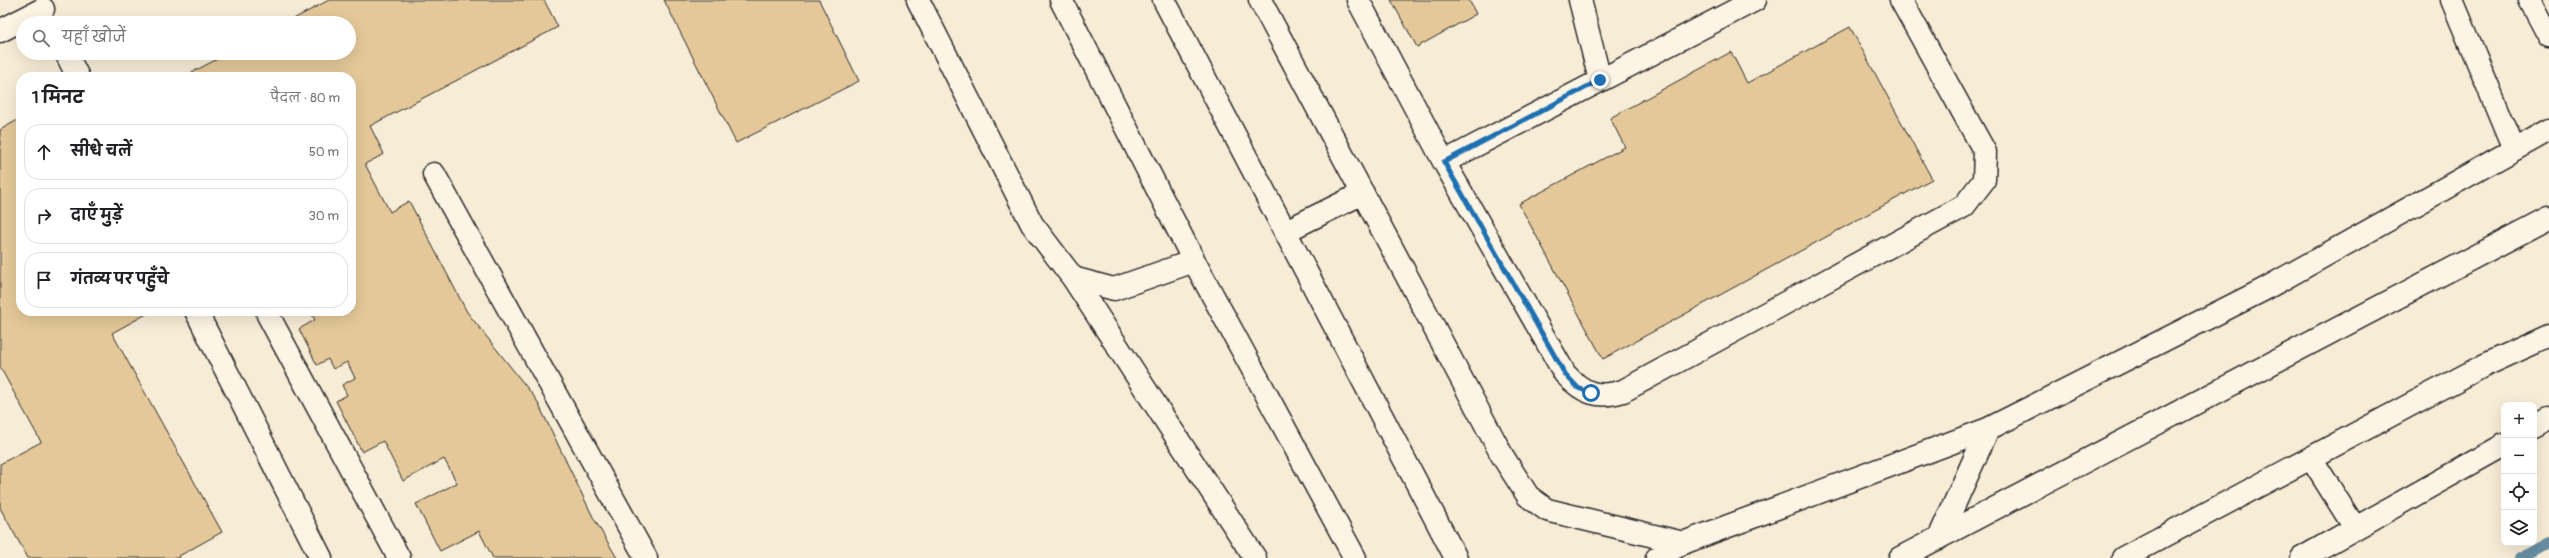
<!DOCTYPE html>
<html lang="hi">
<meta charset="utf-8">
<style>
:root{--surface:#fff;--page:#f2f2f2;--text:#202124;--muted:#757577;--line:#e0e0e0}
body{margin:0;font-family:Pangolin,"Playpen Sans Deva",sans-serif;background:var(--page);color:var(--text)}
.controls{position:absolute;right:12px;bottom:12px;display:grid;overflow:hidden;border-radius:8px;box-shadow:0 4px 16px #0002}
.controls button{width:36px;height:36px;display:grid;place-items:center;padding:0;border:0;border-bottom:1px solid var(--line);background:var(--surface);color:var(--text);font:20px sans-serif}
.stop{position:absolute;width:12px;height:12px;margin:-9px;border:3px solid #1f6fb2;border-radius:50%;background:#fff}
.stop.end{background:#1f6fb2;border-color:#fff;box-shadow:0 1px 4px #0008}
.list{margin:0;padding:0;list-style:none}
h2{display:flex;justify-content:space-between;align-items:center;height:52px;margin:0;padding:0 16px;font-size:17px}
h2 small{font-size:13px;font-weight:400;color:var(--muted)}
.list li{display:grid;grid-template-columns:26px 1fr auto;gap:12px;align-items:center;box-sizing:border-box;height:56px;margin:0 8px 8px;padding:0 8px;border:1px solid var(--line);border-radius:16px}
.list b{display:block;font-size:15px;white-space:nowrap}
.list em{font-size:13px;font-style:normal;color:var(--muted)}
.icon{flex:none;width:22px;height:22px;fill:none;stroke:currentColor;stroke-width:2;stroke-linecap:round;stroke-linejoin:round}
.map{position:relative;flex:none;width:2549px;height:558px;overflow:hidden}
.search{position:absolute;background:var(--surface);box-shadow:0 4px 16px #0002;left:16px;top:16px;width:340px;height:44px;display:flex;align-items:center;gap:10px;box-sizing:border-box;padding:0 14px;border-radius:22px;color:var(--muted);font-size:15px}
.panel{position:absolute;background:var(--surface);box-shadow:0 4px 16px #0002;left:16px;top:72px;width:340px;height:244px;border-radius:16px}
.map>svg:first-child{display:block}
</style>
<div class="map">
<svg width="2549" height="558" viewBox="0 0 2549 558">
<rect width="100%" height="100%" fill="#f7ecd6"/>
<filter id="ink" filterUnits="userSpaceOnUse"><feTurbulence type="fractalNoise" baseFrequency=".025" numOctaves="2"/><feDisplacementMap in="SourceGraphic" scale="8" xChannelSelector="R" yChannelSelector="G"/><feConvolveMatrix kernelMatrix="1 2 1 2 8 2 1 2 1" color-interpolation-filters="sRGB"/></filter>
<g filter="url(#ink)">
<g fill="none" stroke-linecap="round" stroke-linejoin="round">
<path stroke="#688da2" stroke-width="12" d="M2520,558L2549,542"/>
</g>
<path fill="#e4c899" stroke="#2b2b2b" d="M329,0H544L558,27L370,126L384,154L365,164L390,212L409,201L467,312L536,399L593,517L617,558H493L479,531L440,551L416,504L457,483L444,459L403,481L383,441L362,452L336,401L347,395L342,385L355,378L347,362L333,369L328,359L317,365L299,329L315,320L310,311H351V77H183L229,53H349V23H286Z
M664,0H819L859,81L736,143Z
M1391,0H1469L1476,14L1417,47Z
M1850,27L1932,179L1603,359L1519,204L1625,147L1610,118L1731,52L1747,83Z
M21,118V311H152L112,333L222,532L179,556L180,558H28L0,508V464L41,442L0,367V130Z"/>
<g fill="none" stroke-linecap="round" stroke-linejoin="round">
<defs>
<path id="street" d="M918,0L1032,224L1073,278L1114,289L1194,261
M1260,0L1503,457L1528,496L1547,510L1683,543
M1358,0L1444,162L1565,374C1583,393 1597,399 1623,391L1964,206L1984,180L1985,152L1901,0
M1580,0L1600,80
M2452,0L2514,149
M2530,0L2549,36
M0,31L43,9
M66,53L78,77
M1444,162L1755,0
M434,174L646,558
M1286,231L1363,193
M1073,278L1255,558
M196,311L321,558
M268,315L399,558"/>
<path id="secondary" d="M1061,0L1194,261L1355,558
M1164,0L1456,558
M2534,428L2549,420
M2311,458L2355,528
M1939,538L1988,429
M1657,558L1683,543L1988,429L2263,290L2549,130
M1900,558L2549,218
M2123,558L2483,366L2549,336
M2302,558L2504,445"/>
</defs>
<use href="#street" stroke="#2b2b2b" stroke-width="25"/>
<use href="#secondary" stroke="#2b2b2b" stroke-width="25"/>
<use href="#street" stroke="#fcf5e5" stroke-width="22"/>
<use href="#secondary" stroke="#fcf5e5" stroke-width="22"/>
</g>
</g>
<g fill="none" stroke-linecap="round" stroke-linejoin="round" filter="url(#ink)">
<path stroke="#1f6fb2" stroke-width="5" d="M1591,393L1578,388L1565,374L1444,162L1600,80"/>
</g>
</svg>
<div class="controls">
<button>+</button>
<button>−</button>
<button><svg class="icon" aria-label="locate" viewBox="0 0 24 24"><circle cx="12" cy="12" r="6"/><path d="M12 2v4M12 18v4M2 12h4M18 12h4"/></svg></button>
<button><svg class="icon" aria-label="layers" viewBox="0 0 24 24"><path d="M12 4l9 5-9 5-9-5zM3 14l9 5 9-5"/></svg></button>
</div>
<div class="stop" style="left:1591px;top:393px"></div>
<div class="stop end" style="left:1600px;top:80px"></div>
<div class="search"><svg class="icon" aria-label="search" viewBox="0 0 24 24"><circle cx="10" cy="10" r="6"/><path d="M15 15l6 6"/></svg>यहाँ खोजें</div>
<section class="panel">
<h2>1 मिनट<small>पैदल · 80 m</small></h2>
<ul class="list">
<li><svg class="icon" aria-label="ahead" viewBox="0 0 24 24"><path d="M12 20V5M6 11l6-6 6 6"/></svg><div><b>सीधे चलें</b></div><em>50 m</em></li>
<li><svg class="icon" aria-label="right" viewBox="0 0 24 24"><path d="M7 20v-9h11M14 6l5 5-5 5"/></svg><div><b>दाएँ मुड़ें</b></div><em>30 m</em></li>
<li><svg class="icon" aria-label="arrive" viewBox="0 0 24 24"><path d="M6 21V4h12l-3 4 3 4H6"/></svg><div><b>गंतव्य पर पहुँचे</b></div></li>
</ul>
</section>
</div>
